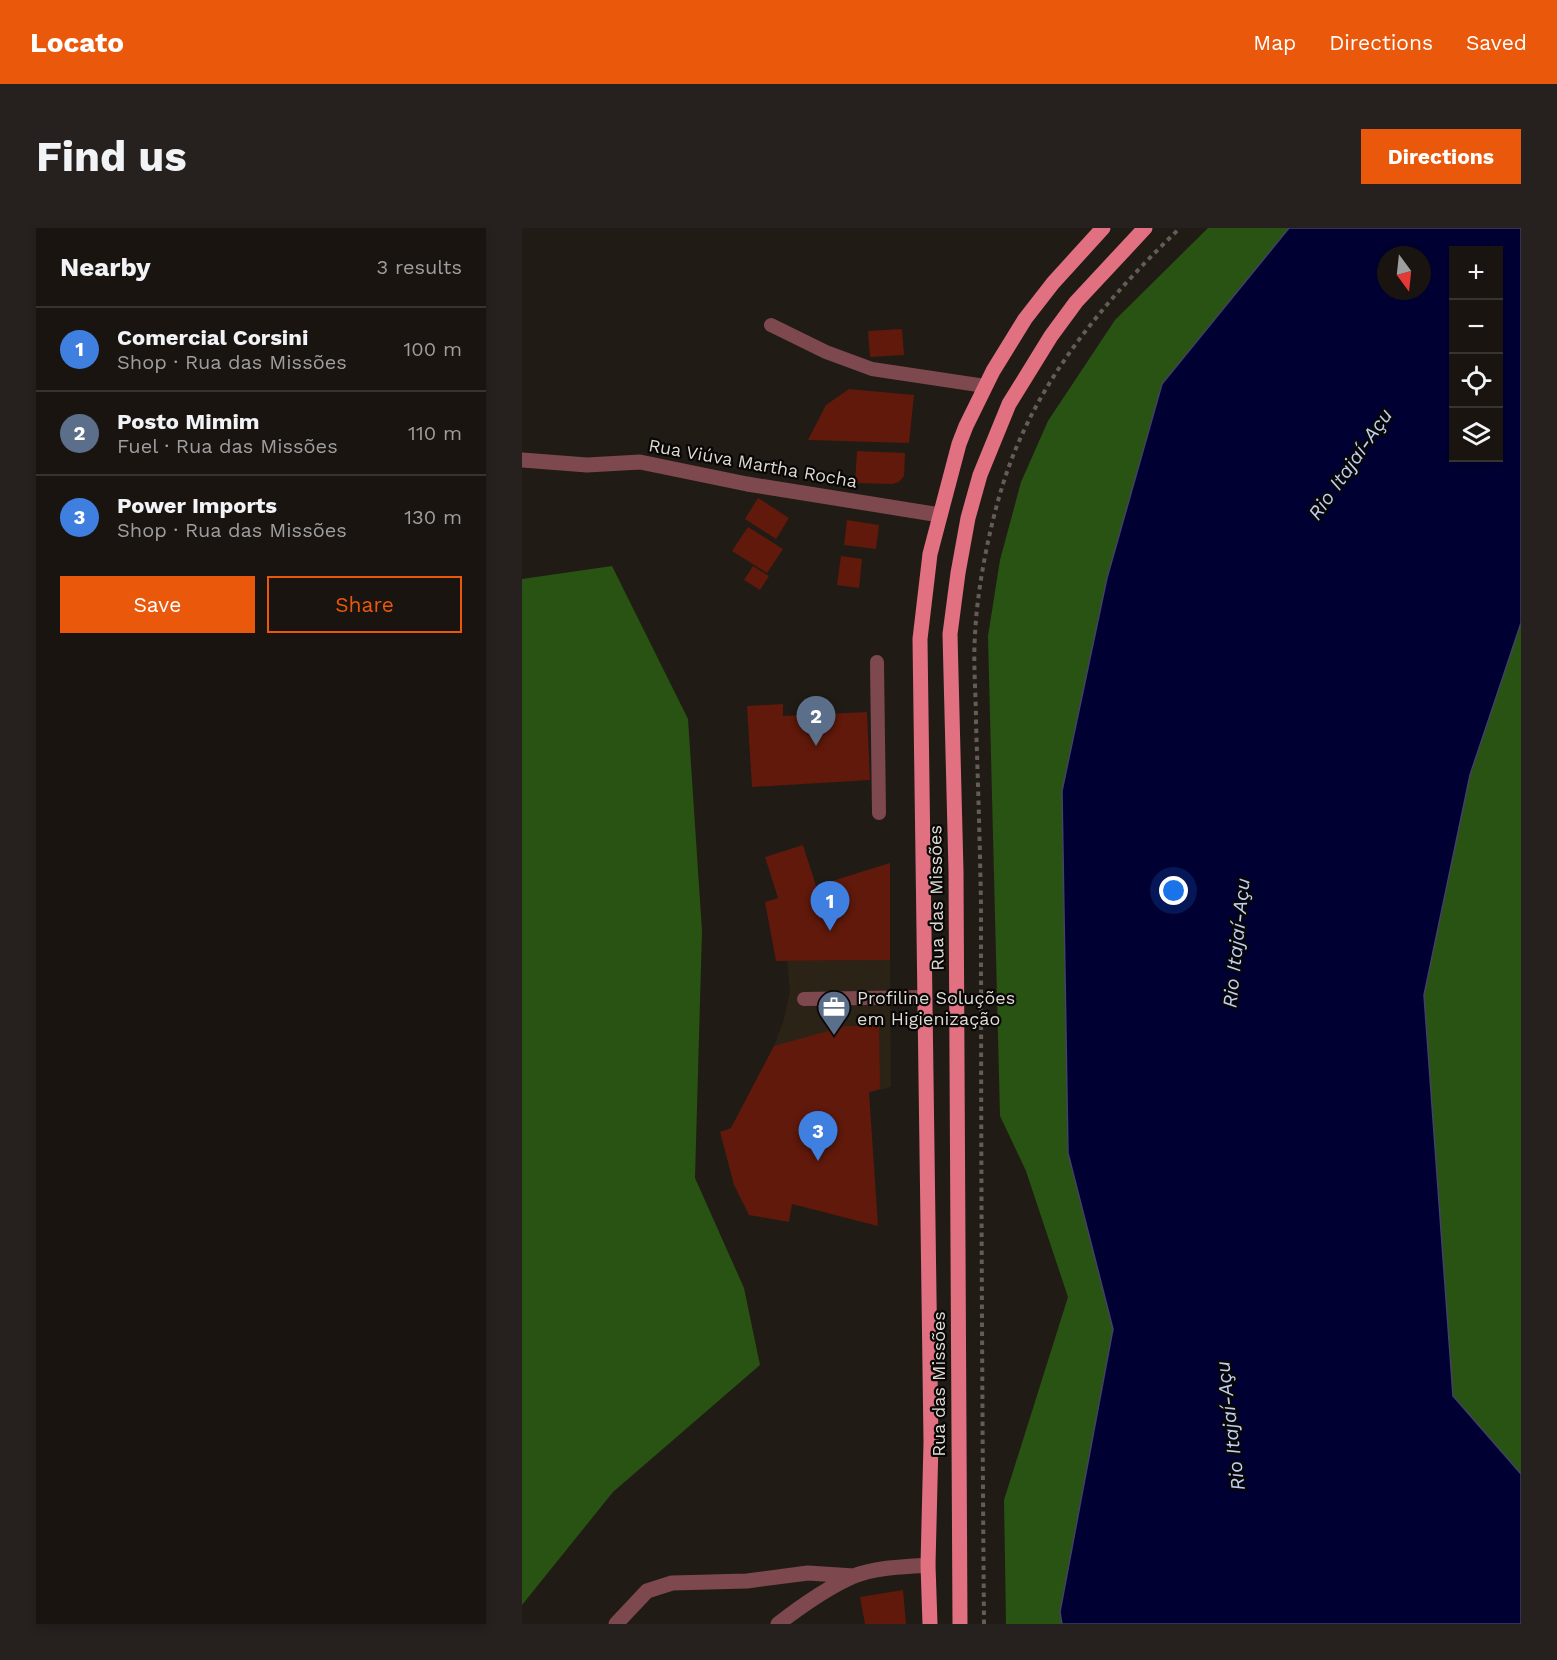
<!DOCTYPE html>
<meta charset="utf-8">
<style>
:root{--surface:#191410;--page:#26211e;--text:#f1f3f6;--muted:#9f9e9f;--line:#373330;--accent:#ea580c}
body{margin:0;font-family:"Work Sans",sans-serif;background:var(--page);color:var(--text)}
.controls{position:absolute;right:18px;top:18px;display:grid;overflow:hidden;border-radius:0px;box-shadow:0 3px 9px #0003}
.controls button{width:54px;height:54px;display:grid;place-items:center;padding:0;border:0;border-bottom:2px solid var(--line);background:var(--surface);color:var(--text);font:30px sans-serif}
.compass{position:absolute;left:855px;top:18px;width:54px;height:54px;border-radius:50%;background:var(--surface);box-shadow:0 3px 9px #0003;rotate:165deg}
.you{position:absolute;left:652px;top:663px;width:21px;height:21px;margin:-15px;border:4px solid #fff;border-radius:50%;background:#1a73e8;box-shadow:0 0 0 9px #1a73e833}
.badge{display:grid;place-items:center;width:39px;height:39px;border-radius:50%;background:var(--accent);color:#fff;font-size:20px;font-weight:700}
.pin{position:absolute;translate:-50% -50px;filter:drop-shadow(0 2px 3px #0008)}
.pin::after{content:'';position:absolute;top:32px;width:21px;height:18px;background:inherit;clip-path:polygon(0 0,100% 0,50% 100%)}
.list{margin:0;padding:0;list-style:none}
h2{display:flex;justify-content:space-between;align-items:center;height:78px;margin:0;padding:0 24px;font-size:26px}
h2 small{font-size:20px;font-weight:400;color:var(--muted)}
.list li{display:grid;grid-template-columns:39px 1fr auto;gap:18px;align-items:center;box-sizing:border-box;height:84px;padding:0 24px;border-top:2px solid var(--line)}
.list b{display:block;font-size:22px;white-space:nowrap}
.list p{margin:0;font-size:20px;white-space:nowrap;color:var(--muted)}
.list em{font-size:20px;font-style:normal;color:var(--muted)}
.actions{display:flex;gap:12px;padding:18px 24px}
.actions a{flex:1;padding:14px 0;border:2px solid var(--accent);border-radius:0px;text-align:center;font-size:21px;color:var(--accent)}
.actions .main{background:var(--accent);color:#fff}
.icon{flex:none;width:33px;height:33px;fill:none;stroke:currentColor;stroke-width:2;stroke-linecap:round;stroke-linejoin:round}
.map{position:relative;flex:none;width:999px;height:1396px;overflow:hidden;border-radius:0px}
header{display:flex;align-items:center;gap:36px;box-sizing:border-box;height:84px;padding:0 30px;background:var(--accent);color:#fff}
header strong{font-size:28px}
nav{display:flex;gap:33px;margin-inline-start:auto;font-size:21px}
.intro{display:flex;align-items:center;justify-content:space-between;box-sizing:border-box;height:144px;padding:0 36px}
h1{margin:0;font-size:42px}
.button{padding:15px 27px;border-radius:0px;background:var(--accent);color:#fff;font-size:21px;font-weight:700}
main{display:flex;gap:36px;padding:0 36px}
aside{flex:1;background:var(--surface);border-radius:0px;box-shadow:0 3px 9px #0003}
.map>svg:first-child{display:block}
</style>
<header>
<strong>Locato</strong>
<nav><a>Map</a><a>Directions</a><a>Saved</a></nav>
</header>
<div class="intro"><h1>Find us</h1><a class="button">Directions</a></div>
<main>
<aside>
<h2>Nearby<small>3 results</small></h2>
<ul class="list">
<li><span class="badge" style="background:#3f7fe0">1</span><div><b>Comercial Corsini</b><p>Shop · Rua das Missões</p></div><em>100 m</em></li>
<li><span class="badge" style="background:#5c6f8a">2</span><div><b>Posto Mimim</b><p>Fuel · Rua das Missões</p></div><em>110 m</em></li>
<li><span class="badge" style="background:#3f7fe0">3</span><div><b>Power Imports</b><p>Shop · Rua das Missões</p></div><em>130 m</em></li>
</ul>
<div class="actions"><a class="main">Save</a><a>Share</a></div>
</aside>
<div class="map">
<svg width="999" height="1396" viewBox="0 0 999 1396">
<rect width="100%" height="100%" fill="#211b15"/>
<path fill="#2c2317" d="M368,732L369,859L209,900L252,818L262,791L268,763L265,733Z"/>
<path fill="#285313" d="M686,0H767L640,156L585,350L540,563L546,925L591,1101L538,1384L540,1396H484L482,1272L546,1069L504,943L478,888L466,408L478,332L499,254L526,193L593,92Z
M90,338L166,491L180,703L173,950L222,1060L238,1137L91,1264L0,1377V351Z
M999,395V1246L931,1168L902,767L948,547Z"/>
<path fill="#010033" stroke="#434164" stroke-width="1.5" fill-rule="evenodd" d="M767,0H999V395L948,547L902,767L931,1168L999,1246V1396H540L538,1384L591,1101L546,925L540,563L585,350L640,156ZM932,22H976V230H932ZM864,27H900V63H864Z"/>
<path fill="#60190a" d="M380,101L382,127L348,129L346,103Z
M327,161L392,167L387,215L286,212L304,177Z
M335,223L383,225L382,248L377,254L370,256L333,255Z
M236,270L267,290L254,311L223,291Z
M325,292L357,297L354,321L322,317Z
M226,299L261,321L245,345L210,323Z
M319,328L340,331L337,360L315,357Z
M231,338L247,348L238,362L222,352Z
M261,476V488L345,484L348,552L230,559L225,478Z
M281,617L294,658L368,635V732L254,733L243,674L256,670L243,629Z
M324,798H357L358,861L347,864L356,998L270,976L267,994L227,987L212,957L198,904L209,900L252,818Z
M381,1362L384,1396H343L338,1369Z"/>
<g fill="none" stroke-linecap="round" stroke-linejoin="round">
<path stroke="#625d57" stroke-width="4" stroke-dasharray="4.5 4.5" stroke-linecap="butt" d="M462,1396C460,1157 459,917 459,678C458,617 456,556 454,495C454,466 451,436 453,407C455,361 467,301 481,256C513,154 582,73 658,0"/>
<path stroke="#7e484f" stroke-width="14" d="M249,97L304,124L350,141L463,158
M355,434L357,585
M282,771L403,769"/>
<path stroke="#7e484f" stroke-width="15" d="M0,232L65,237L118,234L225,256L418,287
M94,1396L125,1363L150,1355L225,1353L286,1345L332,1348
M256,1396C278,1379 306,1359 332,1348C355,1339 382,1339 406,1337"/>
<path stroke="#e17080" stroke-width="15" d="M408,1396L406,1337L409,1214L398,411L408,326L437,216L444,198L471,143L503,91L531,55L581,0
M438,1396L434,643L428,406L436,345L446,290L458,247L487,176L529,108L554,74L623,0"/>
</g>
<defs>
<symbol id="office-pin" viewBox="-11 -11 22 30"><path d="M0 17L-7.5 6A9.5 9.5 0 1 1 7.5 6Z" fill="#5c6f8a" stroke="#090705"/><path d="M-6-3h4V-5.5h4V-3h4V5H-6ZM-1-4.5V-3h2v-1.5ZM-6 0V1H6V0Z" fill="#fff"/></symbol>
</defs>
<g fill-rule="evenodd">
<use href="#office-pin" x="293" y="760" width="38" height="52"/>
</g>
<g text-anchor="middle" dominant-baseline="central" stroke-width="4.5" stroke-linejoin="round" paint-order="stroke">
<g font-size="18" fill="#dedad5" stroke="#090705">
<text transform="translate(231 235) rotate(10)">Rua Viúva Martha Rocha</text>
<text transform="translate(414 670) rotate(-91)">Rua das Missões</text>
<text transform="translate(416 1156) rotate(-90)">Rua das Missões</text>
</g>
<g font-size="18" fill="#dedad5" stroke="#090705" text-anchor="start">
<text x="335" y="769">Profiline Soluções<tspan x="335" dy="21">em Higienização</tspan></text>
</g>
<g font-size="20" font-style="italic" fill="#becff3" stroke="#090705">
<text transform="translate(828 236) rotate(-55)">Rio Itajaí-Açu</text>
<text transform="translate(714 715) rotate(-84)">Rio Itajaí-Açu</text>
<text transform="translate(708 1198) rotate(-97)">Rio Itajaí-Açu</text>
</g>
</g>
</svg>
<div class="controls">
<button>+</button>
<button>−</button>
<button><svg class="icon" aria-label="locate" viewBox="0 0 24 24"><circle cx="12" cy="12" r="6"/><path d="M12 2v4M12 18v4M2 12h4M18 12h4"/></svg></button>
<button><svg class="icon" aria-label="layers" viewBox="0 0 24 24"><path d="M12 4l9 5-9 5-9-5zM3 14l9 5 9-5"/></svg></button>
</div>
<svg class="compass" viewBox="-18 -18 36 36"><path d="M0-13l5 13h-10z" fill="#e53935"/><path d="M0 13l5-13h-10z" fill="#9f9e9f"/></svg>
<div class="you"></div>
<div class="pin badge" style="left:308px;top:703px;background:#3f7fe0">1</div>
<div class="pin badge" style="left:294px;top:518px;background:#5c6f8a">2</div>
<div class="pin badge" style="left:296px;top:933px;background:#3f7fe0">3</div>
</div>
</main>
